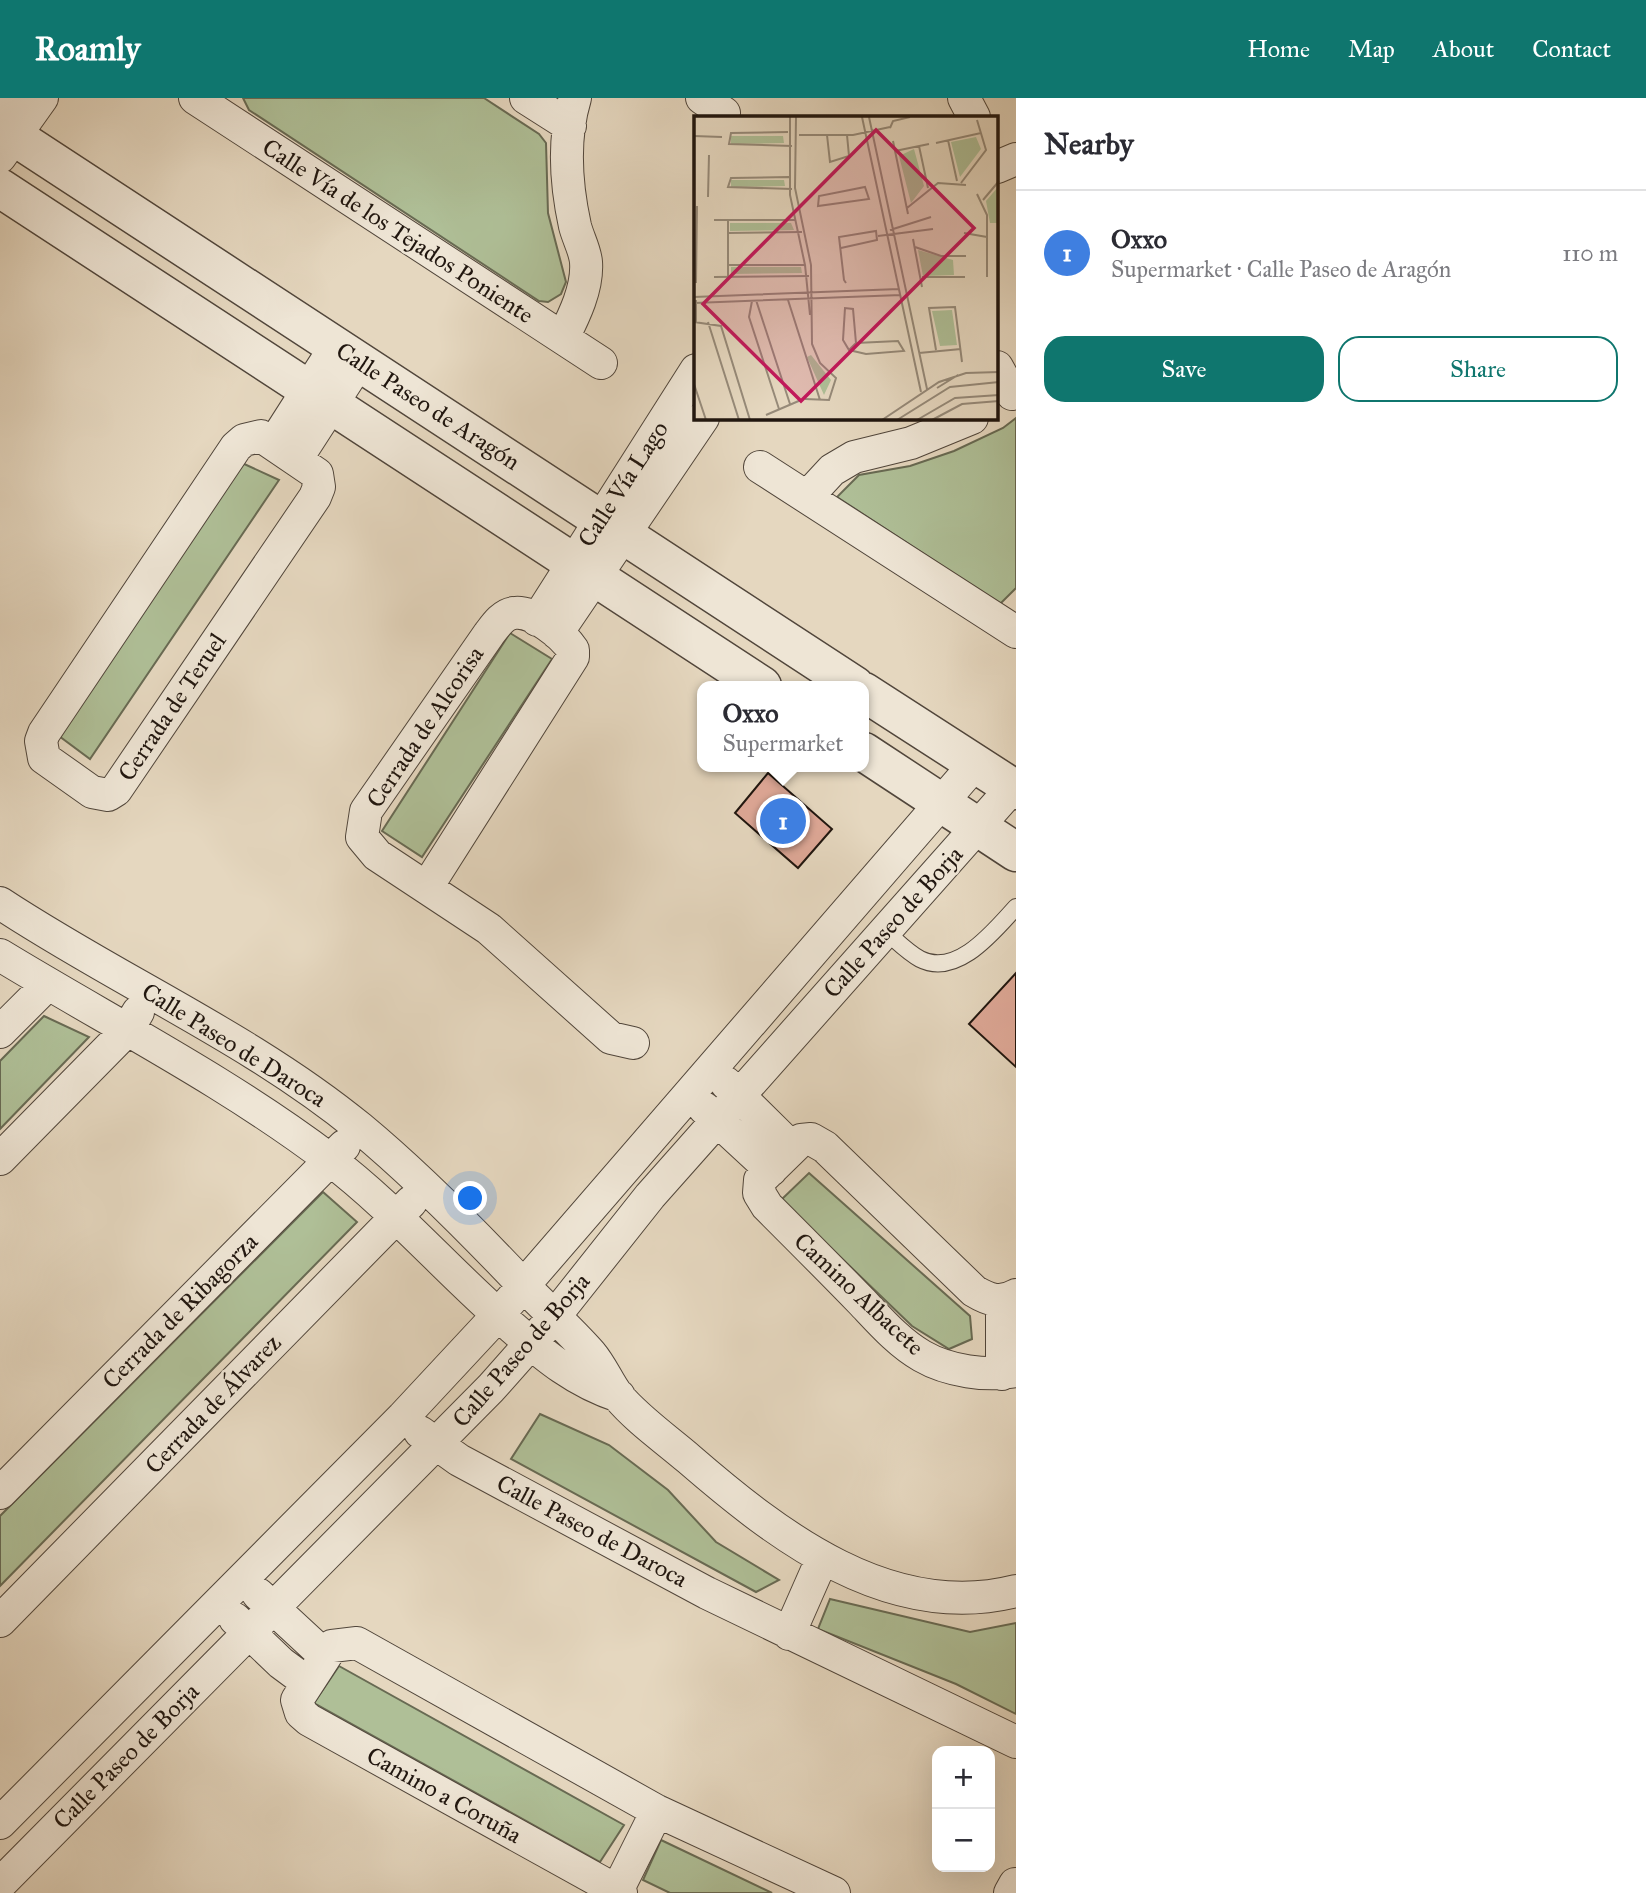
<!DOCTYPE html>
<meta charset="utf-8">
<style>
:root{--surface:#fff;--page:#f2f2f3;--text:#2b2b33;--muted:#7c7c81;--line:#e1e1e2;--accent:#0f766e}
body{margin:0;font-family:"IM FELL Great Primer",serif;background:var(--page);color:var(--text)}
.controls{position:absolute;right:21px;bottom:21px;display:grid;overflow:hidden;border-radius:14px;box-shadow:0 7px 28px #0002}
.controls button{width:63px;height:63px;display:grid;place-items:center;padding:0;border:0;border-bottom:2px solid var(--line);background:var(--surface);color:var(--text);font:35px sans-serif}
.you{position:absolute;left:471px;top:1101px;width:24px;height:24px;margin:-18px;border:5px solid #fff;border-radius:50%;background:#1a73e8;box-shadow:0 0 0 10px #1a73e833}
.badge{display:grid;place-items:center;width:46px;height:46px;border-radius:50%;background:var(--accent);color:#fff;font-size:23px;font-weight:700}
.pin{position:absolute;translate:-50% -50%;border:4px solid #fff;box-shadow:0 2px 7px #0006}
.popup{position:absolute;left:697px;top:583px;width:172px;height:91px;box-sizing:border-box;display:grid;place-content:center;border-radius:14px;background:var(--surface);filter:drop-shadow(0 2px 5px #0005);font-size:23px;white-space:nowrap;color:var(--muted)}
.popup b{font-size:26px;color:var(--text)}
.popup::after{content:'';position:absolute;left:50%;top:100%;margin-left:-14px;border:14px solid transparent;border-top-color:var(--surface)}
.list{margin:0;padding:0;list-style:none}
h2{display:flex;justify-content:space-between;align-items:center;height:91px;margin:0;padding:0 28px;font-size:30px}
h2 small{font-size:23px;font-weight:400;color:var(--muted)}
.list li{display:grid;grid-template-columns:46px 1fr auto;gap:21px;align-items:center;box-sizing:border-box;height:126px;padding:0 28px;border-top:2px solid var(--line)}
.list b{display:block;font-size:26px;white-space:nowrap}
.list p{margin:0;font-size:23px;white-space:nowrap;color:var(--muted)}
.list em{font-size:23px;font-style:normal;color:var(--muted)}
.actions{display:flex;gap:14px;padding:21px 28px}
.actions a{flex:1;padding:16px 0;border:2px solid var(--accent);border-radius:21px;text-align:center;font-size:24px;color:var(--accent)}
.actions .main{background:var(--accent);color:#fff}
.map{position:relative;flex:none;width:1016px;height:1795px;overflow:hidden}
header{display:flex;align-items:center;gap:42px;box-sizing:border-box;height:98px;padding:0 35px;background:var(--accent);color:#fff}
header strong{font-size:33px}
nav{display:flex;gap:38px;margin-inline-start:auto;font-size:24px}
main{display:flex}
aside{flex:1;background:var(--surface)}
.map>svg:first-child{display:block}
</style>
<header>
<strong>Roamly</strong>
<nav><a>Home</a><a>Map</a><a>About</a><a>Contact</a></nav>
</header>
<main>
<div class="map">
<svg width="1016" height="1795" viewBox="0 0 1016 1795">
<rect width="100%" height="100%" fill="#e5d7bf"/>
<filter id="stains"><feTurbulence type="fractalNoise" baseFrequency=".00286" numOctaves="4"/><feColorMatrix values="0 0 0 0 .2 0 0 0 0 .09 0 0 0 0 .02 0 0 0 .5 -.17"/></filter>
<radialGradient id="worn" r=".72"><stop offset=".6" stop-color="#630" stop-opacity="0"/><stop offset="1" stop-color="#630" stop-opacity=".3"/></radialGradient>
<path fill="#afbf97" stroke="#686a53" stroke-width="2" d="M243,0H484L539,36L546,45L548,115L566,184L561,196L548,204L539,203L249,12Z
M1016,320V490L1000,506L837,399L859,377L910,368L954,353L1003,330Z
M242,365L279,382L90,661L59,638Z
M510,535L552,561L422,759L382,733Z
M44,918L89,939L0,1031V963Z
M809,1075L970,1218L972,1241L949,1251L912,1228L781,1102Z
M323,1094L357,1124L0,1488V1418Z
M540,1316L609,1347L668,1392L716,1444L779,1482L756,1494L511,1361Z
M830,1501L970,1534L1016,1525V1616L956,1586L818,1531Z
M339,1568L624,1727L600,1764L314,1605Z
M661,1742L772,1795H670L643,1782Z"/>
<path fill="#dea897" stroke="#20160f" stroke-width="2" d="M768,675L832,731L798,770L735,715Z
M1016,875V969L969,926Z"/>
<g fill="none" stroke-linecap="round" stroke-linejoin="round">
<defs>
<path id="service" d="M885,833C896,842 907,854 920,861C957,880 994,833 1016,809"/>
<path id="minor" d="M195,0L601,265
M526,0L570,28
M702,0L724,15
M964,0L974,19
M0,20L14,0
M0,59L42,0
M997,69L1016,61
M563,240C574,218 588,190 586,164C585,152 578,140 575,128C566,87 563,40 575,0
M997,269L1012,296
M261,338L317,376L319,389L315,399L116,692L108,697L92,694L44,660L41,643L44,635L236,349L244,342Z
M274,345L336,248
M297,360L359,264
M760,369L1016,534
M807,399L832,372L854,359L911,345L972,320
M537,522L696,272
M557,535L703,320
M427,789L573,559V552C563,537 533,512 514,515C503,516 495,528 489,536L366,713L362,739L377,757L489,831L611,940L633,945
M0,805C118,883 250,940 360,1030C418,1078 472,1133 524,1188C546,1211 570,1232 591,1256C602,1269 608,1285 618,1298C637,1321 667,1342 689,1361C778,1438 890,1525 1016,1493
M0,857C110,924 226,983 329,1061C395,1111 450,1176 513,1230C546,1259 576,1284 619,1298
M0,934L48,886
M726,985L792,1050
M704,1010L771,1072
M0,1061L128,931L138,914
M1016,1197C1000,1206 989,1202 974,1193L825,1049L811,1041L801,1042L760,1082L759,1095L767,1108C799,1140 831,1172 862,1204C880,1223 899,1245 922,1258C948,1273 987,1279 1016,1273
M1002,1276V1203
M420,1334L459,1362L707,1495L1016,1644
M0,1395L344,1048
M258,1496L325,1558
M235,1521L281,1565L308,1585
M0,1523L411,1104
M789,1536L822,1461
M0,1725L403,1319L498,1217L974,667
M0,1786L491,1290L554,1219L650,1098L1012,690
M617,1793L657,1713
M621,1795L309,1622L301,1615L297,1602L332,1548L357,1545L657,1713L834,1795
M1010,1795L1015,1786"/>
<path id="tertiary" d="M0,29L855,588
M0,90L762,588
M864,594L1016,692
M864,654L1016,754"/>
</defs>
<use href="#service" stroke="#51463b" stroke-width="18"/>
<use href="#minor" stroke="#51463b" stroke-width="34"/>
<use href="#tertiary" stroke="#51463b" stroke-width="41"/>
<use href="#service" stroke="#eee5d5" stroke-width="16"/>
<use href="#minor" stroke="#eee5d5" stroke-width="32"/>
<use href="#tertiary" stroke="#eee5d5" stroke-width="38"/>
</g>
<g text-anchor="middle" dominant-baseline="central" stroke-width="5" stroke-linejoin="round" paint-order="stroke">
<g font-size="24" fill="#20160f" stroke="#eee5d5">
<text transform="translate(398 133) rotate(33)">Calle Vía de los Tejados Poniente</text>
<text transform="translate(428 308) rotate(33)">Calle Paseo de Aragón</text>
<text transform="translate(623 386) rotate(-57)">Calle Vía Lago</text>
<text transform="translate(172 609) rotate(-56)">Cerrada de Teruel</text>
<text transform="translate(425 629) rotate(-56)">Cerrada de Alcorisa</text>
<text transform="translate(893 824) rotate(-48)">Calle Paseo de Borja</text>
<text transform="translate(234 947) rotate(32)">Calle Paseo de Daroca</text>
<text transform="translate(859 1196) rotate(43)">Camino Albacete</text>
<text transform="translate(180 1213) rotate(-45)">Cerrada de Ribagorza</text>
<text transform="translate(521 1252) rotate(-49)">Calle Paseo de Borja</text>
<text transform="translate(213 1306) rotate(-46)">Cerrada de Álvarez</text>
<text transform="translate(592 1433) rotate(28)">Calle Paseo de Daroca</text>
<text transform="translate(126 1658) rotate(-45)">Calle Paseo de Borja</text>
<text transform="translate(444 1697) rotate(29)">Camino a Coruña</text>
</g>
</g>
<g transform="translate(694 18)">
<rect width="304" height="304" fill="#e5d7bf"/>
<path d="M37,20H89L90,27L37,28ZM282,21L287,33L266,61L257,26ZM220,33L230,70L217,87L205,40ZM37,64H90L91,70L37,71ZM304,71V107H296L292,85ZM36,107H97L100,114L36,115ZM224,134L259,144L260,159L229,160ZM37,151H107L108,157L37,158ZM258,194L263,229L246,230L238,195ZM117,239L137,264L130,279L113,241Z" fill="#afbf97"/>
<path fill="none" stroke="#968a79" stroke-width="2" d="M96,1V79L111,149L116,199M102,1L101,72L117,149L118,228L126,247L142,262L135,284L111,283M168,1L227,276M175,1L233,273M196,12L199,5L216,1M94,16L37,17L35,28L98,30M105,19H159L196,11M133,19L136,46L155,40L153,19M0,20L28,21M254,24L263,65M199,25L214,98M242,27L287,17M225,30L234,72M201,35L235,28M95,61L37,62L34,71L98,73M267,67L292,34L283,4M171,71L175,83L124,90L125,80ZM283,78L293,99V161M14,81L15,39M289,84L305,65M213,92L244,67L272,69M20,104H101M34,104V161M196,114L237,101M34,117L108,116M270,117L293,121M184,120L239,113M219,123L228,171M221,131L247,140H272M147,132L183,124L182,115L145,121L150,164L152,167M34,149H111M20,161L115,160M228,161H271M2,167L3,90M0,181L205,173M2,184V206M62,184L96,288M94,184L126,284M58,185L55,201L85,293M0,187L207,179M0,206L27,210L56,304M14,206L45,304M155,234L162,227L204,225L210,235L172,238L155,234L149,224L151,192L159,193L162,227M242,234L235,192L261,191L268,246M225,237L267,233M0,268L12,304M243,272L264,259M72,299L107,284M188,304L245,266L272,257L305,256M203,304L256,271L305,266M223,304L261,282L305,279M238,304L268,288L305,285"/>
<path fill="#c2185b" fill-opacity="0.15" stroke="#c2185b" stroke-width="3.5" d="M182,14L280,112L107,285L9,188Z"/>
<rect width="304" height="304" fill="none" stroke="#20160f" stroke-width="3.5"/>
</g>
<rect width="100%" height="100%" filter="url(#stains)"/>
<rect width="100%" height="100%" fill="url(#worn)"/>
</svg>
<div class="controls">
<button>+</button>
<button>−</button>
</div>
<div class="you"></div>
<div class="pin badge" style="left:783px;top:723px;background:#3f7fe0">1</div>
<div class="popup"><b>Oxxo</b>Supermarket</div>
</div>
<aside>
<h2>Nearby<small></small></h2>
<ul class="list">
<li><span class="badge" style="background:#3f7fe0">1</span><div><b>Oxxo</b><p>Supermarket · Calle Paseo de Aragón</p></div><em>110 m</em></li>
</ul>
<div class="actions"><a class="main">Save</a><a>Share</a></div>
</aside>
</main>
